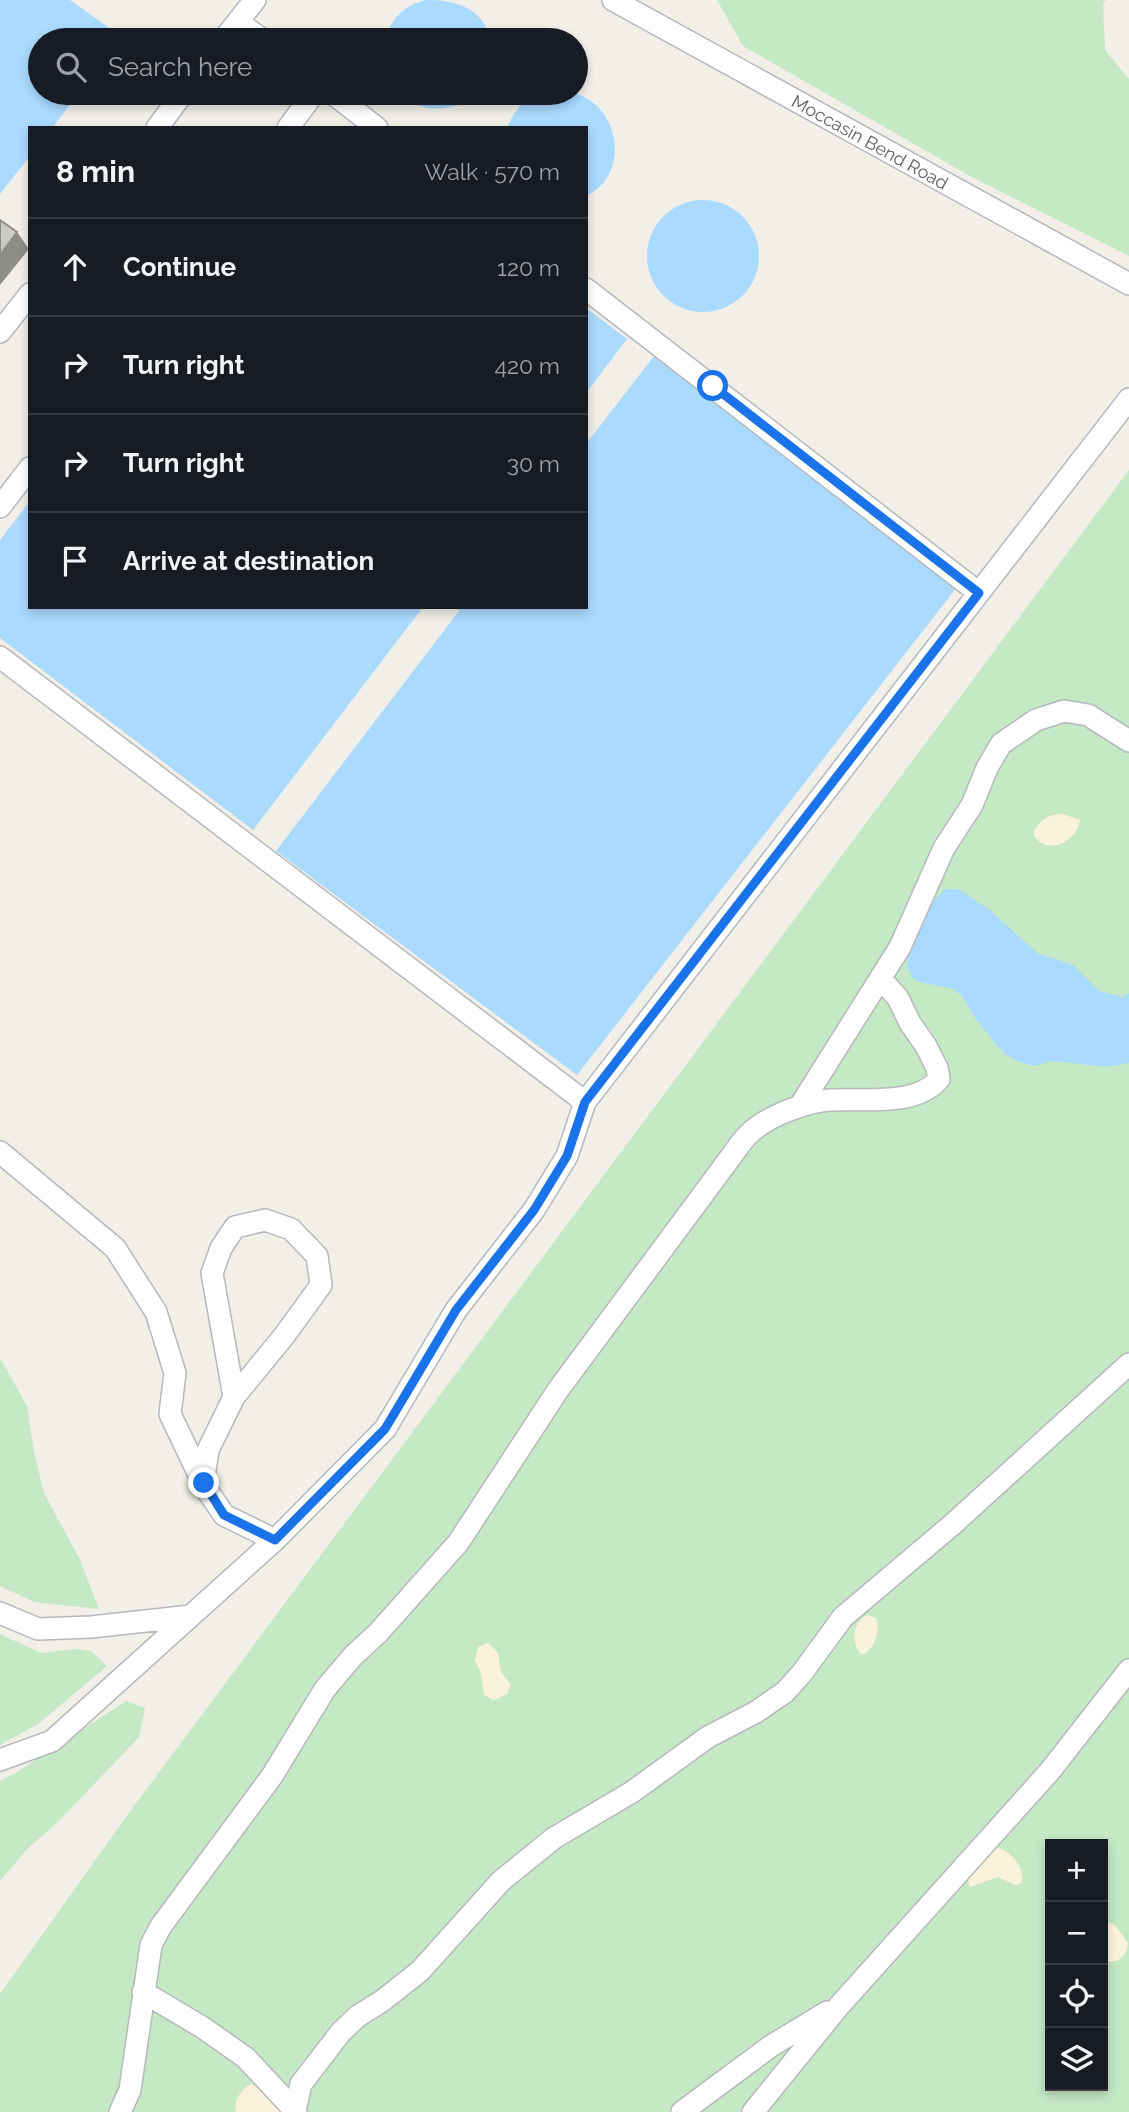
<!DOCTYPE html>
<meta charset="utf-8">
<style>
:root{--surface:#171b24;--page:#242831;--text:#f1f3f6;--muted:#9ea1a6;--line:#363941}
body{margin:0;font-family:Raleway,sans-serif;background:var(--page);color:var(--text)}
.controls{position:absolute;right:21px;bottom:21px;display:grid;overflow:hidden;border-radius:0px;box-shadow:0 4px 10px #0003}
.controls button{width:63px;height:63px;display:grid;place-items:center;padding:0;border:0;border-bottom:2px solid var(--line);background:var(--surface);color:var(--text);font:35px sans-serif}
.stop{position:absolute;width:21px;height:21px;margin:-16px;border:5px solid #1a73e8;border-radius:50%;background:#fff}
.stop.end{background:#1a73e8;border-color:#fff;box-shadow:0 2px 7px #0008}
.list{margin:0;padding:0;list-style:none}
h2{display:flex;justify-content:space-between;align-items:center;height:91px;margin:0;padding:0 28px;font-size:30px}
h2 small{font-size:23px;font-weight:400;color:var(--muted)}
.list li{display:grid;grid-template-columns:46px 1fr auto;gap:21px;align-items:center;box-sizing:border-box;height:98px;padding:0 28px;border-top:2px solid var(--line)}
.list b{display:block;font-size:26px;white-space:nowrap}
.list em{font-size:23px;font-style:normal;color:var(--muted)}
.icon{flex:none;width:38px;height:38px;fill:none;stroke:currentColor;stroke-width:2;stroke-linecap:round;stroke-linejoin:round}
.map{position:relative;flex:none;width:1129px;height:2112px;overflow:hidden}
.search{position:absolute;background:var(--surface);box-shadow:0 4px 10px #0003;left:28px;top:28px;width:560px;height:77px;display:flex;align-items:center;gap:18px;box-sizing:border-box;padding:0 24px;border-radius:38px;color:var(--muted);font-size:26px}
.panel{position:absolute;background:var(--surface);box-shadow:0 4px 10px #0003;left:28px;top:126px;width:560px;height:483px;border-radius:0px}
.map>svg:first-child{display:block}
</style>
<div class="map">
<svg width="1129" height="2112" viewBox="0 0 1129 2112">
<rect width="100%" height="100%" fill="#f1efe8"/>
<path fill="#c5e8c5" fill-rule="evenodd" d="M717,0H1106L1103,3L1105,50L1129,79V256L970,176L743,46Z
M1129,470V2112H0V1994L131,1810ZM1050,1844H1103V2086H1050Z
M0,1358L27,1406L34,1452L44,1493L80,1560L99,1609L34,1602L0,1586Z
M0,1634L41,1653L75,1649L91,1651L107,1666L38,1724L0,1745Z
M126,1701L145,1708L139,1737L58,1822L27,1849L0,1881V1781L14,1774Z"/>
<path fill="#fbf3d9" d="M1063,814L1080,820C1078,841 1046,857 1034,835C1036,821 1049,814 1063,814Z
M867,1615L876,1618C881,1630 874,1649 863,1655C850,1646 852,1622 867,1615Z
M488,1643L498,1653L501,1672L511,1685L507,1694L494,1700L484,1695L481,1674L475,1660L478,1647Z
M996,1848C1011,1849 1025,1869 1022,1883L1015,1885L998,1877L970,1887L967,1877Z
M1107,1922L1115,1925L1128,1943C1127,1958 1117,1964 1103,1961V1925Z
M251,2084C264,2090 268,2103 284,2112H236C233,2101 241,2089 251,2084Z"/>
<path fill="#aadaff" d="M0,0H70L122,37L120,40H40V93H79L52,128H30V156L0,194Z
M426,0C456,0 482,7 491,40H384C392,18 403,6 426,0Z
M397,93H478C456,113 420,114 397,93Z
M548,93C561,93 574,91 586,98C622,118 627,176 586,196V128H507C517,105 525,99 548,93Z
M647 256a56 56 0 1 1 112 0a56 56 0 1 1-112 0Z
M586,308L627,339L586,393Z
M654,356L957,587L577,1075L276,851L462,607H586V444Z
M30,501V607H423L253,830L0,638V540Z
M946,889H958L991,911L1037,953L1073,965L1099,991L1123,997L1129,993V1063L1107,1067L1053,1061L1033,1066L1018,1061L1006,1055L994,1042L975,1018L961,995L951,988L923,983L912,978L907,966L908,955L932,902Z"/>
<g fill="none" stroke-linecap="round" stroke-linejoin="round">
<defs>
<path id="minor" d="M613,0L1129,284
M238,22L263,40
M223,40L255,0
M332,93L377,128
M157,128L183,93
M288,128L314,93
M586,289L979,593
M0,332L30,294
M0,507L30,468
M0,657L585,1102L1129,399
M800,1106L900,947L944,848L972,805L987,768L1001,744L1036,720L1064,711L1088,715L1129,741
M0,1152L115,1248L156,1312L175,1373L170,1414L203,1483
M234,1397L212,1273L221,1248L235,1227L265,1220L291,1229L317,1256L321,1285L284,1336L234,1397L208,1450L203,1484L224,1515L275,1540
M0,1613L38,1629L91,1627L191,1616
M0,1760L52,1741L275,1540L385,1429L456,1310L534,1210L567,1156L585,1102
M143,1992L202,2027L246,2058L296,2112
M295,2111L301,2084L341,2032L358,2016L382,2001L420,1971L501,1881L554,1838L632,1792L708,1737L756,1712L785,1692L802,1673L843,1617L953,1524L1129,1364
M120,2112L130,2090L151,1945L161,1926L272,1776L325,1689L353,1656L378,1633L458,1543L558,1390L733,1154C738,1147 743,1139 750,1133C766,1117 807,1101 830,1100C862,1098 916,1107 939,1079L937,1068L926,1046L910,1023L898,998L881,979
M682,2112L771,2046L827,2012
M753,2112L839,2006L1050,1771L1129,1670"/>
</defs>
<use href="#minor" stroke="#b5b8bc" stroke-width="24"/>
<use href="#minor" stroke="#fff" stroke-width="21"/>
</g>
<path fill="#8f8d8a" d="M17,232L29,249L0,285V255Z"/>
<path fill="#cccac5" stroke="#8f8d8a" stroke-width="2" d="M0,220L17,232L0,255Z"/>
<g fill="none" stroke-linecap="round" stroke-linejoin="round">
<path stroke="#1a73e8" stroke-width="9" d="M204,1483L224,1515L275,1540L385,1429L456,1310L534,1210L567,1156L585,1102L979,593L713,386"/>
</g>
<g text-anchor="middle" dominant-baseline="central" stroke-width="5" stroke-linejoin="round" paint-order="stroke">
<g font-size="18" fill="#5f6368" stroke="#fff">
<text transform="translate(870 142) rotate(29)">Moccasin Bend Road</text>
</g>
</g>
</svg>
<div class="controls">
<button>+</button>
<button>−</button>
<button><svg class="icon" aria-label="locate" viewBox="0 0 24 24"><circle cx="12" cy="12" r="6"/><path d="M12 2v4M12 18v4M2 12h4M18 12h4"/></svg></button>
<button><svg class="icon" aria-label="layers" viewBox="0 0 24 24"><path d="M12 4l9 5-9 5-9-5zM3 14l9 5 9-5"/></svg></button>
</div>
<div class="stop" style="left:713px;top:386px"></div>
<div class="stop end" style="left:204px;top:1483px"></div>
<div class="search"><svg class="icon" aria-label="search" viewBox="0 0 24 24"><circle cx="10" cy="10" r="6"/><path d="M15 15l6 6"/></svg>Search here</div>
<section class="panel">
<h2>8 min<small>Walk · 570 m</small></h2>
<ul class="list">
<li><svg class="icon" aria-label="ahead" viewBox="0 0 24 24"><path d="M12 20V5M6 11l6-6 6 6"/></svg><div><b>Continue</b></div><em>120 m</em></li>
<li><svg class="icon" aria-label="right" viewBox="0 0 24 24"><path d="M7 20v-9h11M14 6l5 5-5 5"/></svg><div><b>Turn right</b></div><em>420 m</em></li>
<li><svg class="icon" aria-label="right" viewBox="0 0 24 24"><path d="M7 20v-9h11M14 6l5 5-5 5"/></svg><div><b>Turn right</b></div><em>30 m</em></li>
<li><svg class="icon" aria-label="arrive" viewBox="0 0 24 24"><path d="M6 21V4h12l-3 4 3 4H6"/></svg><div><b>Arrive at destination</b></div></li>
</ul>
</section>
</div>
